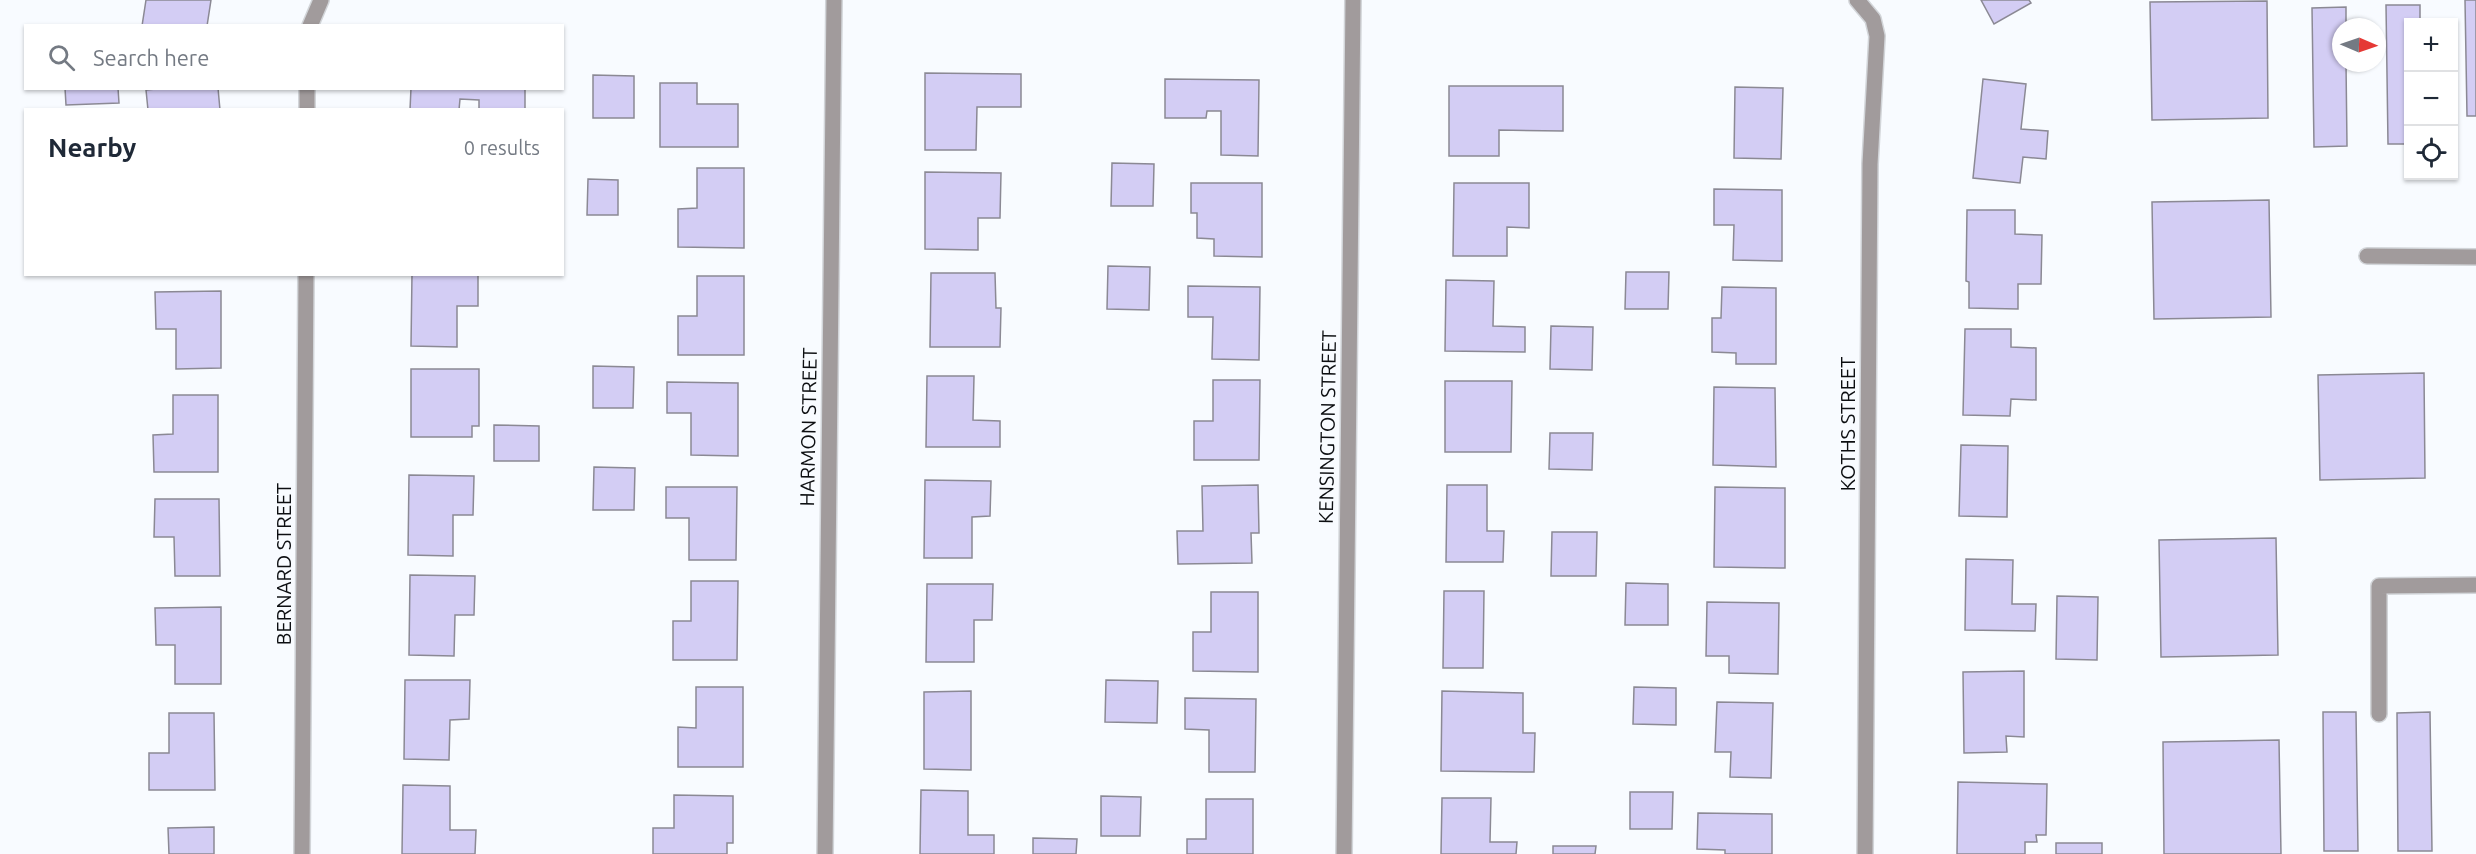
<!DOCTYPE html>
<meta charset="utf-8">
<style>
:root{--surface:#fff;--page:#f6f6f7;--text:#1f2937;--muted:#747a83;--line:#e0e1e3}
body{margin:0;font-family:Ubuntu,sans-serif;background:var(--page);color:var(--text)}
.controls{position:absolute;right:18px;top:18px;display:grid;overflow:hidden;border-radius:0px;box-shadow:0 2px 4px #0004}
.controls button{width:54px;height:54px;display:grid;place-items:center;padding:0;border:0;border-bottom:2px solid var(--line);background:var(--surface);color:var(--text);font:30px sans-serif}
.compass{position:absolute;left:2332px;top:18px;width:54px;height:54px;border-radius:50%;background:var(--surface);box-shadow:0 2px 4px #0004;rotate:92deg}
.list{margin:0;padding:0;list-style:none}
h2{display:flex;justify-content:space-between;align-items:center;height:78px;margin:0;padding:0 24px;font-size:26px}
h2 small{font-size:20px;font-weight:400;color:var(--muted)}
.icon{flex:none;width:33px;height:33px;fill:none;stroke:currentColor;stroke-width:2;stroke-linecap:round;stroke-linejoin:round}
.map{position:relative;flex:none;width:2476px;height:854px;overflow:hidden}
.search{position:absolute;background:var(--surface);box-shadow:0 2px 4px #0004;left:24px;top:24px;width:540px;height:66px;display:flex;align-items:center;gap:15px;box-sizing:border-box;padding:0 21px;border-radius:0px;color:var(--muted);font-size:22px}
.panel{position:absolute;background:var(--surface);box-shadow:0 2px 4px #0004;left:24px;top:108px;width:540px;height:168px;border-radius:0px}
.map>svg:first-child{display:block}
</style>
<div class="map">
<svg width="2476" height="854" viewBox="0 0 2476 854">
<rect width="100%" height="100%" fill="#f8fbff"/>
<path fill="#d3cdf4" stroke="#8b8994" stroke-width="1.5" d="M146,0H211L207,26H142Z
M1981,0H2029L2031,3L1994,24Z
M2465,0H2476V116H2467Z
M2267,1L2268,118L2152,120L2150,2Z
M2386,5H2420V22H2408V144H2388Z
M2346,7V27H2341V63H2346L2347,146L2314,147L2312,8Z
M925,73L1021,74V107H977L976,150H925Z
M593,75L634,76V118H593Z
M1165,79L1259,80L1258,156L1221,155V111H1207L1206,118H1165Z
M1983,79L2026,84L2021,129L2048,131L2046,159L2023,157L2020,183L1973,178Z
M660,83H697V104H738V147H660Z
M1449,86H1563V131L1499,130V156H1449Z
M1735,87L1783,88L1781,159L1734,158Z
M65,88H118L119,103L66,105Z
M165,88H218L220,110H148L146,90Z
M411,88H525V110H479V100L460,99L459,110H410Z
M1112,163L1154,164L1153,206H1111Z
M697,168H744V248L678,247V209L697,208Z
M925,172L1001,173L1000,218H978V250L925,249Z
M588,179L618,180V215H587Z
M1191,183H1262V257L1214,256V239L1197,238V213H1191Z
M1454,183H1529V228L1507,227V256H1453Z
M1714,189L1782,190V261L1733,260L1734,225H1714Z
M2269,200L2271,317L2154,319L2152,202Z
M1967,210H2015V234L2042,235L2041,284H2018V309L1969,308V282L1966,281Z
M1108,266L1150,267L1149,310L1107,309Z
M1626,272H1669L1668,309H1625Z
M931,273H995L996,308H1001L1000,347H930Z
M412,274H478V306H457V347L411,346Z
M697,276H744V355H678V316H697Z
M1446,280L1494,281L1493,326L1525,327V352L1445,351Z
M1188,286L1260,287L1259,360L1212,359L1213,317H1188Z
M1722,287L1776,288V364H1736V353L1712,352V318H1721Z
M221,291V368L176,369V329H156L155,292Z
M1551,326L1593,327L1592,370L1550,369Z
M1965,329H2011V347L2036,348V400L2011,399L2010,416L1963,415Z
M593,366L634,367L633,408H593Z
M411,369H479V426H472V437H411Z
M2424,373L2425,478L2320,480L2318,375Z
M927,376H974L973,420L1000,421V447H926Z
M1213,380H1260L1259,460H1194V421H1213Z
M1445,381H1512L1511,452H1445Z
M667,382L738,383V456L691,455V413H667Z
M1714,387L1775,388L1776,467L1713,465Z
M173,395H218V472H154L153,435L173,434Z
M494,425L539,426V461H494Z
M1550,433H1593L1592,470L1549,469Z
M1961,445L2008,446L2007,517L1959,516Z
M594,467L635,468L634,510H593Z
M409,475L474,476L473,515H453V556L408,555Z
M925,480L991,481L990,516L972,517V558H924Z
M1258,485L1259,533H1251L1252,563L1178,564L1177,531H1203L1202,486Z
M1447,485H1487V531H1504L1503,562H1446Z
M666,487H737L736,560H689V518H666Z
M1715,487L1785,488V568L1714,567Z
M155,499H219L220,576H175L174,537H154Z
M1552,532H1597L1596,576H1551Z
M2276,538L2278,655L2161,657L2159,540Z
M1966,559L2013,560L2012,604H2036L2035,631L1965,630Z
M410,575L475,576L474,615H455L454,656L409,655Z
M691,581H738L737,660H673V621H691Z
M1626,583L1668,584V625H1625Z
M927,584H993L992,620H974V662H926Z
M1444,591H1484L1483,668H1443Z
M1211,592H1258V672L1193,671V632H1211Z
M2057,596L2098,597L2097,660L2056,659Z
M1707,602L1779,603L1778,674L1729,673V656H1706Z
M221,607V684H175V645H156L155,608Z
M2024,671V737L2006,736L2007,752L1964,753L1963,672Z
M405,680H470L469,719L450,720L449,760L404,759Z
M1106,680L1158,681L1157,723L1105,722Z
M696,687H743V767H678V727L696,728Z
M1634,687L1676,688V725L1633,724Z
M971,691V770L924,769V692Z
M1442,691L1523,693V733H1535L1534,772L1441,771Z
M1185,698L1256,699L1255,772H1209V730L1185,729Z
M1717,702L1773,703L1771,778L1730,777L1731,752H1715Z
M2323,712H2356L2358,851H2324Z
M2430,712L2432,851H2398L2397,713Z
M169,713H214L215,790H149V753H169Z
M2279,740L2281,854H2164L2163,742Z
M1958,782L2047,784L2046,835H2036L2037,842H2025V854H1957Z
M403,785L450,786V830H476L475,854H402Z
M921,790L968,791V835H994V854H920Z
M1630,792H1673L1672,829H1630Z
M674,795L733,796V843H727V854H653V828H674Z
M1101,796L1141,797L1140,836H1101Z
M1442,798H1491L1490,842H1517L1516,854H1441Z
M1206,799H1253V854H1187V839H1206Z
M1698,813L1772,814V854H1725V850L1697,849Z
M214,827V854H169L168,828Z
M1033,838L1077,839L1076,854H1033Z
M2056,843H2102V854H2056Z
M1553,846H1596L1595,854H1553Z"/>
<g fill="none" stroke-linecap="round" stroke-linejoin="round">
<defs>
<path id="lane" d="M2367,256L2476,257
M2379,714V586L2476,585"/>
<path id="street" d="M1857,0L1873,19L1877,36L1870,164L1865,854
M310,26L321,0
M307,110V88
M302,854L306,274
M825,854L834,0
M1344,854L1353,0"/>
</defs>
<use href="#lane" stroke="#d2d5d9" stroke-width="18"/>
<use href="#street" stroke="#d2d5d9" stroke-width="18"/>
<use href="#lane" stroke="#a19b9c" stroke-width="15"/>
<use href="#street" stroke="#a19b9c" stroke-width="15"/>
</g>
<g text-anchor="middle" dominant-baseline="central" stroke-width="4.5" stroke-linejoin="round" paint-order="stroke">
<g font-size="20" fill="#0c0e11" stroke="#f8fbff">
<text transform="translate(1847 424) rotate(-90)">KOTHS STREET</text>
<text transform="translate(808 427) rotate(-89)">HARMON STREET</text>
<text transform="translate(1327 427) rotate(-89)">KENSINGTON STREET</text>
<text transform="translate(283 564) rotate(-90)">BERNARD STREET</text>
</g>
</g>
</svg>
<div class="controls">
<button>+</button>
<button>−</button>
<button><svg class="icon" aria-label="locate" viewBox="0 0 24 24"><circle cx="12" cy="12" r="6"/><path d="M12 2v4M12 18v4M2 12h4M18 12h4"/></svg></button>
</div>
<svg class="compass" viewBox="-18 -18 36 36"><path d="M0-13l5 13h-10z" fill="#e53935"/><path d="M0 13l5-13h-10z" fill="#747a83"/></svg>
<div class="search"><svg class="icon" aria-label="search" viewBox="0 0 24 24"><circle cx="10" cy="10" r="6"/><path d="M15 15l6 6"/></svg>Search here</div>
<section class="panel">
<h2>Nearby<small>0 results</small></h2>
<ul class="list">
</ul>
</section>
</div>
